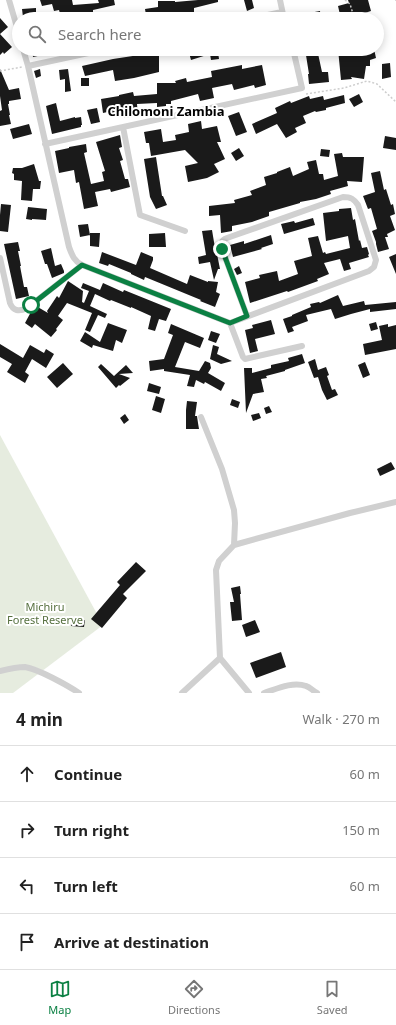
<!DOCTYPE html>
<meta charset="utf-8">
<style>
:root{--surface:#fff;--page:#f6f6f6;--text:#222;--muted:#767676;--line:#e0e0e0;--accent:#0b8043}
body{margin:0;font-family:"Noto Sans",sans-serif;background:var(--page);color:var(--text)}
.stop{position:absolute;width:12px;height:12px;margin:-9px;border:3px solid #0b8043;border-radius:50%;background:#fff}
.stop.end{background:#0b8043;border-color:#fff;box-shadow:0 1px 4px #0008}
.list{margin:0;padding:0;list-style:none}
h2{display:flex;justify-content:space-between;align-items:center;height:52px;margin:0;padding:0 16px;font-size:17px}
h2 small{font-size:13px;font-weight:400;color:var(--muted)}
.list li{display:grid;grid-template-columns:26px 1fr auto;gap:12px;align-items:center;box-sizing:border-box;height:56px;padding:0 16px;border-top:1px solid var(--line)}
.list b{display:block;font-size:15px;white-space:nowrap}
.list em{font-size:13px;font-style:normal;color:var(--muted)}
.icon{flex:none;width:22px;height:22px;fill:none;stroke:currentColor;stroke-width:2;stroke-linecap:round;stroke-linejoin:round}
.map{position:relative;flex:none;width:396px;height:693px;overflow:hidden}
.search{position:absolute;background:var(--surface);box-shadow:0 2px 10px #0003;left:12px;right:12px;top:12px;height:44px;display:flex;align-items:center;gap:10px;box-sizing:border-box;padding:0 14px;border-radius:22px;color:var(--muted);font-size:15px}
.sheet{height:276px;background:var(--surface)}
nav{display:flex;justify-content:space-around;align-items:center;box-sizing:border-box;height:56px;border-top:1px solid var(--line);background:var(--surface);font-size:11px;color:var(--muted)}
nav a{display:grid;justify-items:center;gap:2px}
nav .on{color:var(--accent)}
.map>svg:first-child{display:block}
</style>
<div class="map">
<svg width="396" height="693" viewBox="0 0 396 693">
<rect width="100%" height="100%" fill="#fff"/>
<path fill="#e6ecdf" d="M0,435L103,625L13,693H0Z"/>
<path fill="#1a1a1a" d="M40,0H72L73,5L99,3L98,0H114L115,5L93,10V14L79,15V13L61,17L59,10L54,11L52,4L42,6Z
M198,0H218V2L194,8V15H189V14L177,15V19H153V14L146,15L145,9L158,7V1H175V2Z
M244,0H252L254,8L247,11Z
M348,0H368L371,11L349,18L350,19H341L338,6L349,3Z
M36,8V16L23,17L22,9Z
M320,11L321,19H293V16Z
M0,18L8,27L0,34Z
M0,34L12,47L4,54L3,52L0,55Z
M32,49H56V52L33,57Z
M188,49H222V51L218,52L219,59L211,60L210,54L191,60Z
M233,49H258L259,53L234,56Z
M305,49H317L322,72H328L329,82L309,84L308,74H309Z
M338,49H374L376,58L370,60V66H366L364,79L351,77L352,79L341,80Z
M159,52V72L134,78L115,81L113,70L85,76L82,66L113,59Z
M390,63L391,77L382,79V64Z
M242,65V69L262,65L266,85L255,88L254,85L234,90L232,84L212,88L214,98L200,101L198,94L171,101V104H166V106L157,107V103L137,104L138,116L124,118V112L112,114V111L103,113L101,99L119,96V95L133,92L134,96L157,94V83H176L175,81L186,78L187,82L212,77L211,71Z
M0,69L9,90L19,88L21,99L9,101V104H8L10,115H9L11,124L0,126V111L2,110L0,96Z
M40,69L41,76L36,78L34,71Z
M68,69L71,91L65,92V79L60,80L59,70Z
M81,78H89V86H81Z
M359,94L363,102L354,107L349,99Z
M344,95L345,103L326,108V110L316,112L315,111L303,116L306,123L295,128L297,132L286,138L277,124L256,134L252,124L277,113L275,108L290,101L291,103L309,96L310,99L323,96L324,100Z
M56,103L60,121L75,117V118L81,117L82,125H81V127L52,134L46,106Z
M97,108L100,122L91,124L87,110Z
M239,112L247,132L236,136L228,116Z
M201,121L202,129L217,126L221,142H217L225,159L214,164L219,172L207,178L188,182L185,166L198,163L185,150L151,156L149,143H146L144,132L161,129L163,142L176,140L175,135L189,132L188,124Z
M29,124L32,134L13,139L10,129Z
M120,135L122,147L119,148L123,160L120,161L125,179H128L130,187L111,192L110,189L95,192L98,206L84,209L79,182L76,183L74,170L59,173L55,151L69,148V147L86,144L87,152L84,153L91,184L104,181L102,172L105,171L96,142Z
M385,136L396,138V150L383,148Z
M239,148L244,156L236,161L231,153Z
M321,149L330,150L329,157L320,156Z
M342,153L343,157H364L362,182L347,181L348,186L330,191L331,194L316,199L300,202V203L269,212V216L252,222L232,226V231L221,233L220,215L209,216V206L235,203L234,200L252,195L250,191L266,185L264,177L277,173V172L290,167L293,176L309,169L307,162L316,160L319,174H323L324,180L338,176L334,154Z
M156,157L162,196H163L167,205L156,209L150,197L144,159Z
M34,164L39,181H41L40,189H33L32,201L21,200L22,181L14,180V174L12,173L13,168H22Z
M380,171L384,190L386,189L391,205L393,204L395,214L390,216L395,230L387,234L388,237H385L389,249L378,252L376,244V242L372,231L377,229L371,208L368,209L363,196L375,192L371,173Z
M1,204L11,205L8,232L0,231V215Z
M28,207L47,209L46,220L32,219V220L26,219Z
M351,208L353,220L355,219L359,241L360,240L362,248L367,247L369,254L368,255L369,257L349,263L351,269L344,271L340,259L324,263L329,274L317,279L318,281L288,292L287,291L250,303L245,282L260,278L259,275L277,271L279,281L298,274L294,261L312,256L308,238L318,236L323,253L325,252L326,254L350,248L348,236L326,241L323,213L339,211V209Z
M313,218L315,225L284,234L281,224L294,221L295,223Z
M88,224L90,235L80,237L78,225Z
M212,230L216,254H217L220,269H218L214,280L210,262L199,264L198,257L206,255L202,231Z
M90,233H100L99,247L90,246Z
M165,233L166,247H149V234Z
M271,235L273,244L261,248L262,249L233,257L230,245L244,241V244Z
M18,242L20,251H18L21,266H20L24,287H27L29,296L16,299L4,244Z
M51,248L55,266L61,264L64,271V273L52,278L47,264H45L41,251Z
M102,252L136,265L141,252L153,257V260L150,268L187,284L190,275L208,282V281L218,282L216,292L220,294L215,307L200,301L201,300L145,277L144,280L131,274V273L109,264L108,266L99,263Z
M396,254V274L389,257Z
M239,266L242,273L237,275L234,269Z
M68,281L83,291L82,302L84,303L89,291L81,288L83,283L100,290L103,283L123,292L124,290L171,309L166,321L159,319L155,331L148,329L151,316L131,307V308L111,300L110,301L95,294L90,306L107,314L105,318L98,315L90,332L85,330L92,313L67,303L58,316L63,320L56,329L57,330L51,337L35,324L32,328L25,323L32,310L36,306L48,313L47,311L57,296L59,298Z
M338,295L343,306L364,301L365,305L396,302V309L370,312V309L351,314L335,319L331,309L306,315L308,321L292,327L294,331L288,333L283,319L292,316V315L311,307L310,304L319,302L320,303Z
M271,320L275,334L255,339L258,351L250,353L245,330L253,328L252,325Z
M376,322L378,329L371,331L369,324Z
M108,323L127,330L122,343L116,340L113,351L93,345L92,348L80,341L85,332L100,342Z
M171,324L204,338L200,348L185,342L175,367L199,371L205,361L210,363L211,368L208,373L225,383L221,391L205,382L204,384L196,380L194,387L187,386L190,375L164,371V369L150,371L149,361L164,359L173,335L168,333Z
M388,324V327L396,325V349L365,355L363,344L382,340L379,326Z
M211,331L220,334L216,343L208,340Z
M0,344L23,358L30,345L44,353L46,349L54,354L46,368L32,359L25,372L29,375L25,383L7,372L12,364L0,357Z
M213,345L219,347L217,354L232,361L221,364L210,359Z
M302,354L305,363L285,370V371L266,376L267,378L261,379L264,392L253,394L246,413L244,368H252V373L271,368V365L289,361L288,358Z
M315,359L318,370L326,367L329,375L327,376L332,390L335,389L338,395L327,400L322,390L318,377L314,378L308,362Z
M365,362L370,375L363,378L358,365Z
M63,363L73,374L57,388L47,377Z
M101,364L114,376L126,365L133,373L119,374L130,378L120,386L119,385L116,388L98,367Z
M149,383L161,387L159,394L147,391Z
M156,396L165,399L161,413L152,410Z
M232,399L240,402L238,408L230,405Z
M187,401L197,402L195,416H197L198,423L199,429H186V410Z
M269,406L272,412L266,414L264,408Z
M259,413L261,418L253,421L251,415Z
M125,414L129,420L124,424L120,418Z
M391,462L395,469L380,476L377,469Z
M136,562L146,571L123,594L127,598L102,628L91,619L120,585L117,582Z
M240,586L241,594H240L242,620L232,621L230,602H234L231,588Z
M72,619L85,620L84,627L71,626Z
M255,620L260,632L246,637L242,625Z
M281,652L286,667L256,678L250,663Z"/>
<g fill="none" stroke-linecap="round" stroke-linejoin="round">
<path stroke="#cdcdcd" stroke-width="1.5" stroke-dasharray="2 2" stroke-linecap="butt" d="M345,0L350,4L354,17
M396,0V1
M0,71L22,67
M306,94L344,88L367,81L377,84L396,102"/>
<path stroke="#d0d0d0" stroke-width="6" d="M9,0L19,34
M280,0L284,19
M249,19L282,12
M23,49L28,66L69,247C72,255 74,261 82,265L230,323L369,271L374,267L376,260L358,205C354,199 351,197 343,197L227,238C221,240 221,243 222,249L247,316
M28,66L107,49
M123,127L140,215L185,231
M45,144L302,88L293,49
M0,258L10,303C13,311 19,312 27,308L82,265
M230,323L243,357L245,359L302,346
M201,417L222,469L234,510L235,523L234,545
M220,658L216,570L219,561L234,545L350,513L396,502
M0,671C8,669 16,667 25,667C38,669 67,685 79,693
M182,693L220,658L249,693
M264,693C276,689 293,681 306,686C310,687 313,691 317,693"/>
</g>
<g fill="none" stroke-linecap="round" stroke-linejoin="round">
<path stroke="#0b8043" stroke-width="5" d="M31,305L82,265L230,323L247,316L222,249"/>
</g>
<g text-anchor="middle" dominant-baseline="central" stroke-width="4" stroke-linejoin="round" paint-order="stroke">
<g font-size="11" fill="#56703f" stroke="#fff">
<text x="45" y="606">Michiru<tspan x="45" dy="13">Forest Reserve</tspan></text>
</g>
<g font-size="13" font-weight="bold" fill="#000" stroke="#fff">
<text x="166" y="111">Chilomoni Zambia</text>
</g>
</g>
</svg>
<div class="stop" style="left:31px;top:305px"></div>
<div class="stop end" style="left:222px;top:249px"></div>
<div class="search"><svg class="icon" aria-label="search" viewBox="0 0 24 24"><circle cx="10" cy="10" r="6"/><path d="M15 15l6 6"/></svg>Search here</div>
</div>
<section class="sheet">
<h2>4 min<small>Walk · 270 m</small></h2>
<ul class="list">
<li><svg class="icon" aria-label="ahead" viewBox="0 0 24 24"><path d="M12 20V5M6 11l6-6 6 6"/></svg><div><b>Continue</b></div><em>60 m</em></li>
<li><svg class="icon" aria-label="right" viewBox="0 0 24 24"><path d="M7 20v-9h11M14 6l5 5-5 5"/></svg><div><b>Turn right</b></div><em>150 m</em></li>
<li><svg class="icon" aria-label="left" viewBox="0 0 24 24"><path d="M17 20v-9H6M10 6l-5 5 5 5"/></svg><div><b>Turn left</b></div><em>60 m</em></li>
<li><svg class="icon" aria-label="arrive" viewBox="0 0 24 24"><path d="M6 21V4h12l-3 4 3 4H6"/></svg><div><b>Arrive at destination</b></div></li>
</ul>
</section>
<nav>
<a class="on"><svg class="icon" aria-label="map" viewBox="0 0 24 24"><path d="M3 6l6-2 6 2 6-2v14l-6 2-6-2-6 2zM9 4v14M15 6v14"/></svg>Map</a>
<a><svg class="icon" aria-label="directions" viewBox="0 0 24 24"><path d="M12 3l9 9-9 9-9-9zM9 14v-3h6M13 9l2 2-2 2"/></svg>Directions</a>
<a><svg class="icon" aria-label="saved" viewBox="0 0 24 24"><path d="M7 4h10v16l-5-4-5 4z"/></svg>Saved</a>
</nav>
